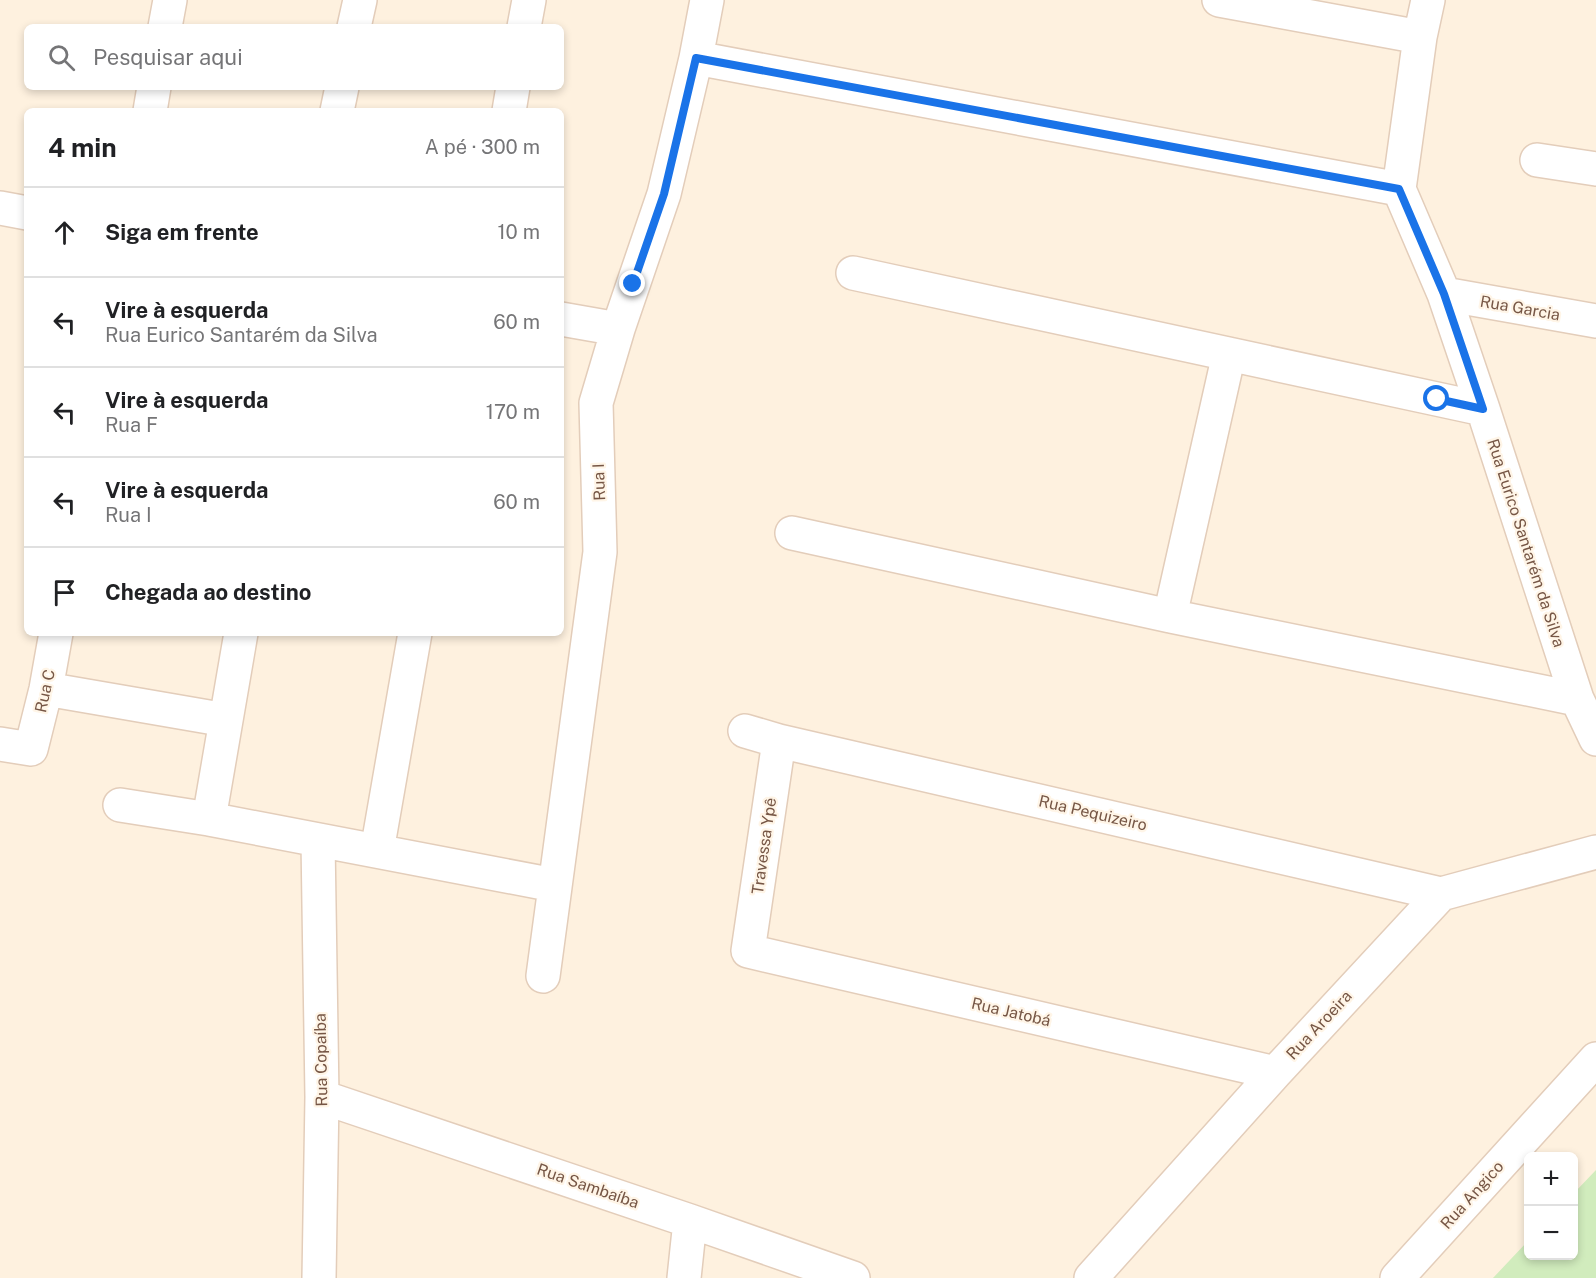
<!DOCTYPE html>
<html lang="pt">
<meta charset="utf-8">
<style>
:root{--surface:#fff;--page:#f2f2f2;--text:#202124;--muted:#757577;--line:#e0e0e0}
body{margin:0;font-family:"Public Sans",sans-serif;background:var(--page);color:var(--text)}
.controls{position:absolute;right:18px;bottom:18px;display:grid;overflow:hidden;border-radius:9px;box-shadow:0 3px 9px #0003}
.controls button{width:54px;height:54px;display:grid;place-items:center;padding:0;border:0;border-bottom:2px solid var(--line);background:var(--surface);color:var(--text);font:30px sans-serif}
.stop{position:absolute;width:18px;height:18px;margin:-14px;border:4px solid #1a73e8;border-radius:50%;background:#fff}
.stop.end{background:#1a73e8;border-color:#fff;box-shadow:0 2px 6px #0008}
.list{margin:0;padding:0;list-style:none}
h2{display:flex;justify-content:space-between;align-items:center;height:78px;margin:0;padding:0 24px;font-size:26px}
h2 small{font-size:20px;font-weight:400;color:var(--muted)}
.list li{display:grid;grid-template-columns:39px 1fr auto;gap:18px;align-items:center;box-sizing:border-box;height:90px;padding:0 24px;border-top:2px solid var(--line)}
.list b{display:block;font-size:22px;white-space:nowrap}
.list p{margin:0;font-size:20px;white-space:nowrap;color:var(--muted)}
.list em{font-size:20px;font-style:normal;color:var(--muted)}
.icon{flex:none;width:33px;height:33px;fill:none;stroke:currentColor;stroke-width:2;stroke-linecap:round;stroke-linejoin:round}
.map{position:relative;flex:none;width:1596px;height:1278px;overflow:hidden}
.search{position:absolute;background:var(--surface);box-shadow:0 3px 9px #0003;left:24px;top:24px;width:540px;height:66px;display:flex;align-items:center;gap:15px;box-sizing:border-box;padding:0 21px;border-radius:9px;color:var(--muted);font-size:22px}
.panel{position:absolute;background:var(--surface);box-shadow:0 3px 9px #0003;left:24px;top:108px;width:540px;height:528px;border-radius:9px}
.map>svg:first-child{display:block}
</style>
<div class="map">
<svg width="1596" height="1278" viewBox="0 0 1596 1278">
<rect width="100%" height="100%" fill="#fef1df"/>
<path fill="#d1ecbd" d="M1596,1170V1278H1493L1528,1241V1256H1574V1193Z"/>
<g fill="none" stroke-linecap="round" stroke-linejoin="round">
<defs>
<path id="minor" d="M1219,0L1420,37
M1428,0L1420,37L1399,189L1444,294L1483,409L1577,699L1596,739
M165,27L170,0
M354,27L360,0
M524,27L529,0
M696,58L1399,189
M150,111L154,87
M337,111L342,87
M509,111L513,87
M1537,160L1596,169
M0,208L27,213
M853,273L1483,409
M1444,294L1596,321
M561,319L618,329
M792,533L1170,616L1577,699
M1170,616L1229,354
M46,689L226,720
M745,731L779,741L1441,894
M779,741L748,951L1275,1073
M0,744L31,749L46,689L56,633
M120,805L209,819L554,885
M209,819L241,633
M318,841L322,1097L319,1278
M377,851L415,633
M543,976L600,552L596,403L618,329L664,194L696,58L707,0
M322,1097L690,1221L853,1278
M684,1278L690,1221
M1091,1278L1275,1073L1441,894L1596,852
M1397,1278L1596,1059"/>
</defs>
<use href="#minor" stroke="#e3cdba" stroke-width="36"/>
<use href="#minor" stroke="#fff" stroke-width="33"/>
</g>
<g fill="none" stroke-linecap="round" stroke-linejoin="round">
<path stroke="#1a73e8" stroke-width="8" d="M633,284L664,194L696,58L1399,189L1444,294L1483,409L1437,399"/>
</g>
<g text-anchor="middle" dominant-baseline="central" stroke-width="4.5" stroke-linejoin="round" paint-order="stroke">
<g font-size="16" fill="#765645" stroke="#fff5e7">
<text transform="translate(1520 308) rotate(10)">Rua Garcia</text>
<text transform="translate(599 482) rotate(-92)">Rua I</text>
<text transform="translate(1526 543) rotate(72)">Rua Eurico Santarém da Silva</text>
<text transform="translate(45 691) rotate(-78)">Rua C</text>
<text transform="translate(1093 813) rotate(13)">Rua Pequizeiro</text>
<text transform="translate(764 846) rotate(-82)">Travessa Ypê</text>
<text transform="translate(1011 1012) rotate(13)">Rua Jatobá</text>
<text transform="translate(1319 1025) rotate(-47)">Rua Aroeira</text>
<text transform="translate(321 1060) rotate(-91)">Rua Copaíba</text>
<text transform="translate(588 1186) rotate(19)">Rua Sambaíba</text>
<text transform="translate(1472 1195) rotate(-48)">Rua Angico</text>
</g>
</g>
</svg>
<div class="controls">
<button>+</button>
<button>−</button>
</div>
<div class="stop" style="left:1437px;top:399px"></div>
<div class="stop end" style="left:633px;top:284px"></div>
<div class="search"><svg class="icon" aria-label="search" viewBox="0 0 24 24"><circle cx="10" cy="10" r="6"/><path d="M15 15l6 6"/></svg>Pesquisar aqui</div>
<section class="panel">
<h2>4 min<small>A pé · 300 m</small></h2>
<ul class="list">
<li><svg class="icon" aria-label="ahead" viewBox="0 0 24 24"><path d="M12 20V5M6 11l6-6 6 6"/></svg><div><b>Siga em frente</b></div><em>10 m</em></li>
<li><svg class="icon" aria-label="left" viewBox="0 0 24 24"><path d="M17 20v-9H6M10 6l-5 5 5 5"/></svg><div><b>Vire à esquerda</b><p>Rua Eurico Santarém da Silva</p></div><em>60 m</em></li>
<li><svg class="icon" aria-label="left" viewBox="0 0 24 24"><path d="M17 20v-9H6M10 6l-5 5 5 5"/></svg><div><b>Vire à esquerda</b><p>Rua F</p></div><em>170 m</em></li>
<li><svg class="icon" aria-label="left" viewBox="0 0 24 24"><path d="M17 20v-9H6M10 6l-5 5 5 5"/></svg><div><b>Vire à esquerda</b><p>Rua I</p></div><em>60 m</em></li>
<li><svg class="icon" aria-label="arrive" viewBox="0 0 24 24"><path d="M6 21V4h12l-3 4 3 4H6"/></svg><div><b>Chegada ao destino</b></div></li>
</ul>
</section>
</div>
